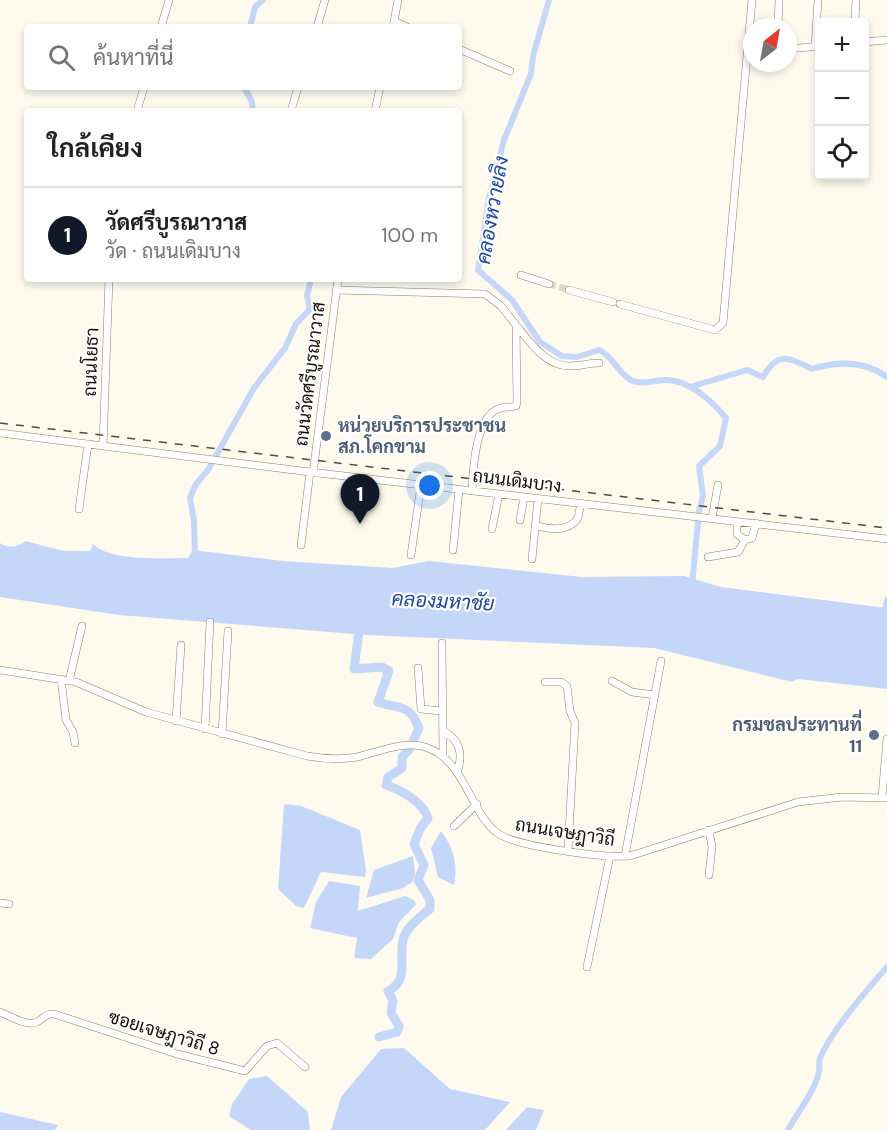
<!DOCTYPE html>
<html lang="th">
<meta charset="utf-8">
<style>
:root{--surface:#fff;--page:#f2f2f2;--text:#202124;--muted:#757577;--line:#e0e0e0;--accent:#111827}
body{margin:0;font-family:"DM Sans",Sarabun,sans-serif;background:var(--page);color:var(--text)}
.controls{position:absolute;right:18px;top:18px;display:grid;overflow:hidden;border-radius:6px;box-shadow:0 3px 9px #0003}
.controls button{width:54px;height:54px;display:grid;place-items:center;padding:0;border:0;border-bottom:2px solid var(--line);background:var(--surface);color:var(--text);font:30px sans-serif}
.compass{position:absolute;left:743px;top:18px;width:54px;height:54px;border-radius:50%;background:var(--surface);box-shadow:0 3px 9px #0003;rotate:31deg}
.you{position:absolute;left:430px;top:486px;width:21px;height:21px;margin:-15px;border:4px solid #fff;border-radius:50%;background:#1a73e8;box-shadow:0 0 0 9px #1a73e833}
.badge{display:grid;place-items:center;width:39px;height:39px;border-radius:50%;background:var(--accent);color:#fff;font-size:20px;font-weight:700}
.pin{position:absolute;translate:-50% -50px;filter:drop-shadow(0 2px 3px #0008)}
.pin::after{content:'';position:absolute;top:32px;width:21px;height:18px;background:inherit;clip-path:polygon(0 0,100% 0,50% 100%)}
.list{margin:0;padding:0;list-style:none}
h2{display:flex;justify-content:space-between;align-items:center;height:78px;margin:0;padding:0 24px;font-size:26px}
h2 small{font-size:20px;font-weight:400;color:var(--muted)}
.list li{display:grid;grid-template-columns:39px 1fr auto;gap:18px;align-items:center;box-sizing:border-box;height:96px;padding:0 24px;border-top:2px solid var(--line)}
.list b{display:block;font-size:22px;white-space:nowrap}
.list p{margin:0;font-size:20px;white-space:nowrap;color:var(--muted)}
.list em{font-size:20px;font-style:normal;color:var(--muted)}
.icon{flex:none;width:33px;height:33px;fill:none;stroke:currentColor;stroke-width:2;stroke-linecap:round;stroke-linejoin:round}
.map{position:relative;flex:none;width:887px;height:1130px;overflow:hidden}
.search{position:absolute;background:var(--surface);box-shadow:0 3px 9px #0003;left:24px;top:24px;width:438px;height:66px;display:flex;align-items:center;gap:15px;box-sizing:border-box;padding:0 21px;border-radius:6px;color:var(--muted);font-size:22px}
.panel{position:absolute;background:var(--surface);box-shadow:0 3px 9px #0003;left:24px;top:108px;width:438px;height:174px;border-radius:6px}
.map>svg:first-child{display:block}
</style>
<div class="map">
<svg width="887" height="1130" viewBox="0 0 887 1130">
<rect width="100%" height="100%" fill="#fefbee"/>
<path fill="#c4d7f9" d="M26,541L63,551H90L93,544C111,562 163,558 188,558L193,550L283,561L392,568L429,561L582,577L684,576L721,587L887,608V689L798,679L792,682L654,648L367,635L119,615L0,597V543C8,549 19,547 26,541Z
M284,804L301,806L360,830L366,870L365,877L321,872L304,908L296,906L278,889Z
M441,831C454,848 458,865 454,885L438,877L431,848Z
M413,856L415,874L412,882L403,888L366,898L374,870Z
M329,881L360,886L358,911L405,896L414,900L416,905L399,922L393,939L371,959L354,958L357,938L310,928L316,902Z
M404,1048L450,1089L510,1102L485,1130H331L341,1097L381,1049Z
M267,1076L308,1112L310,1130H251L229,1116L232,1104L249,1079Z
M527,1107L544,1110L536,1130H506Z
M0,1112L58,1125L55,1130H0Z"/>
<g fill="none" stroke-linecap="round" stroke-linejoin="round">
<path stroke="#c4d7f9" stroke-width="6" d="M549,0L533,56L531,74L504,140L489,198L478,270L512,300L540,342L562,356L577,357L599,350C614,356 621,380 637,382C645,384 657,380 665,380C689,380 711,400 726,418L720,446L699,466L703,496L699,511L692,585
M250,27L255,7L263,0
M244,87L252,102L253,111
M690,387L747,370L763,377C778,350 789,358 812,369C838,361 865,361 887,377
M195,558L194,521L190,498L196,484L208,470L254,388L285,348L296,324L310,309L307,296L311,279
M885,614L887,600
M788,1130C797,1113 815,1091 819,1072C820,1067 818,1063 820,1058C832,1030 866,991 887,967"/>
<path stroke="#c4d7f9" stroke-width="9" d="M360,624L354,669L382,667L389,671L378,702C400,710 408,702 419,728L409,750L402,757V768L388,777L386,785C401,790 423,802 428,818L420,829L414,844L424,865L418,880L430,900V909C421,916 409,925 404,936C397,955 411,981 388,991L393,1001L391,1013L399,1026L397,1032L379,1037"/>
<path stroke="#dbd7cb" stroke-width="7" stroke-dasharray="7 3.5" stroke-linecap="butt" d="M549,284L569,290"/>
<defs>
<path id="minor" d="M394,21L407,27
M855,22L856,0
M161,27L169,0
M317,27L325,0
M393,27L398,0
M778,27L779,0
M864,42L887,40
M815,47L818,0
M459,49L510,71
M788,49L820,46
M137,111L144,87
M291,111L298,87
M375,111L380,87
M521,275L549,284
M336,290L485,294L501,306L516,325L517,402L516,406C510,408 504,406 498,409C475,418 473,471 472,491
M569,290L613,302
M620,304L631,307
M634,308L715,330L723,323L752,0
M516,325C530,342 546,367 571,366C580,366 590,363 599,363
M0,433L310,472L887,539
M103,446L109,279
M313,473L338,279
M79,509L88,444
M712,518L718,485
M520,520L524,497
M737,522V534L745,540L752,538L756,523
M535,525C550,530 568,532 578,518L581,503
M492,529L499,494
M301,545L310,472
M453,550L459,490
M411,555L421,485
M708,557L738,552L745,540
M532,559L538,499
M442,643L443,756
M418,668L421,709L442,711
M0,670L76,682L146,712L307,756C324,759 340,760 357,757C379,752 406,739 428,748C465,762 470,811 496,832C514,847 605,858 630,856L798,802L842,797L887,798
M61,679L66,720L73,732L75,743
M69,681L82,626
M612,681L632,692L655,695
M545,682H561L567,686L570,711L575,723L568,851
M176,721L181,645
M205,729L210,622
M443,731C461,740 463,755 457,773
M222,734L228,631
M882,797L887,739
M454,826L477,804
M625,856L661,661
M709,875L712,847L709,830
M0,903L9,904
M587,967L610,856
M0,1012C10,1016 27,1027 37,1022C44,1018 46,1013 54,1014L177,1054L245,1071L267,1046L277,1043L305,1067"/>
</defs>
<use href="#minor" stroke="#898163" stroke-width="8"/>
<use href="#minor" stroke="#fff" stroke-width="7"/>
<path stroke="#4f4c41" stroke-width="1.5" stroke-dasharray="8 8" stroke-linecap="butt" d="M0,423L887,528"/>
</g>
<g fill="#5c6f8a" stroke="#fff" stroke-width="2">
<circle cx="326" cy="436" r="6"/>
<circle cx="874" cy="735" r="6"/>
</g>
<g text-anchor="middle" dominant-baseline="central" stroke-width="4.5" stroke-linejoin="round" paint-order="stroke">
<g font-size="18" fill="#120e04" stroke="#fff">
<text transform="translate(91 362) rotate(-88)">ถนนโยธา</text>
<text transform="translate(310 374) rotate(-83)">ถนนวัดศรีบูรณาวาส</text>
<text transform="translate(517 481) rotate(7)">ถนนเดิมบาง</text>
<text transform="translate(565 832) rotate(9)">ถนนเจษฎาวิถี</text>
<text transform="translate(164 1033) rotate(17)">ซอยเจษฎาวิถี 8</text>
</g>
<g font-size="18" font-weight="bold" fill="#4e5e75" stroke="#fff" text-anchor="start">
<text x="338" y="426">หน่วยบริการประชาชน<tspan x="338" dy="21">สภ.โคกขาม</tspan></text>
<text x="862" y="725" text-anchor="end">กรมชลประทานที่<tspan x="862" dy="21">11</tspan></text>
</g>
<g font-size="20" font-style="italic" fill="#1a46a4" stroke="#fff">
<text transform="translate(492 210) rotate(-80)">คลองหวายลิง</text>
<text transform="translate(443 601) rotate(3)">คลองมหาชัย</text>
</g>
</g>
</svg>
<div class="controls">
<button>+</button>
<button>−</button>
<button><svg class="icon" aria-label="locate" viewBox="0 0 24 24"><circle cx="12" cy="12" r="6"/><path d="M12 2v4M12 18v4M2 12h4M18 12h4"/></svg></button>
</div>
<svg class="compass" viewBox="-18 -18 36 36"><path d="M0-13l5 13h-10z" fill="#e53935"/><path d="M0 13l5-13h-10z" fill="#757577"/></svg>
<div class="you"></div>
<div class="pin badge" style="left:360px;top:524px">1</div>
<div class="search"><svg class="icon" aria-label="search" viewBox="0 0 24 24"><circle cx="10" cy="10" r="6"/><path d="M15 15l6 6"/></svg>ค้นหาที่นี่</div>
<section class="panel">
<h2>ใกล้เคียง<small></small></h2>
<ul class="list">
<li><span class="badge">1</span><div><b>วัดศรีบูรณาวาส</b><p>วัด · ถนนเดิมบาง</p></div><em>100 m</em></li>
</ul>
</section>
</div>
